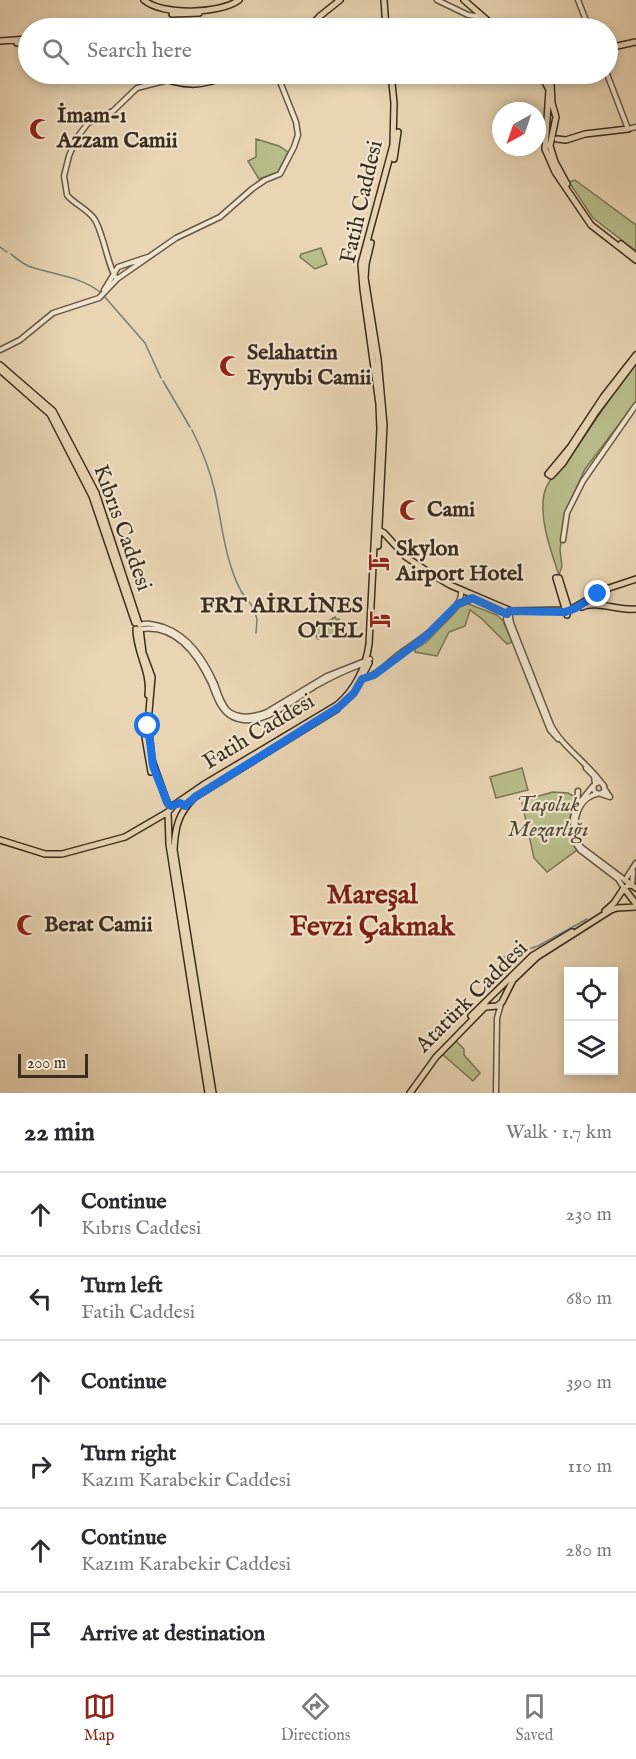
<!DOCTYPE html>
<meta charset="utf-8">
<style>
:root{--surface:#fff;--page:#f2f2f3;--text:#2b2b33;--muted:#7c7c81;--line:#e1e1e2;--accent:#8f2418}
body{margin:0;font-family:"IM FELL English",serif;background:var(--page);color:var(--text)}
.controls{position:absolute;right:18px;bottom:18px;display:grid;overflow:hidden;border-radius:0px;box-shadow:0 3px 9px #0003}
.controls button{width:54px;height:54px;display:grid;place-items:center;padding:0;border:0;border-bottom:2px solid var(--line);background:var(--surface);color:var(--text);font:30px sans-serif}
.compass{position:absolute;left:492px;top:102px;width:54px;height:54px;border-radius:50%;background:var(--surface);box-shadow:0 3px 9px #0003;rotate:220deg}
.scale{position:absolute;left:18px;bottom:15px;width:70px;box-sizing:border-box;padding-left:6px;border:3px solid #3a2d1f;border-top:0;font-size:16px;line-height:21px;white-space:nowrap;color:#3a2d1f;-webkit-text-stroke:4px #f1e4ce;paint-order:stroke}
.stop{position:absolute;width:18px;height:18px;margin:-14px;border:4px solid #1a73e8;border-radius:50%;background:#fff}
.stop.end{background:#1a73e8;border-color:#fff;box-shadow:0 2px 6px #0008}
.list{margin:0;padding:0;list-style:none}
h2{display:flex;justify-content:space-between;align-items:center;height:78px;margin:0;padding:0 24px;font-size:26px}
h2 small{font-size:20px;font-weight:400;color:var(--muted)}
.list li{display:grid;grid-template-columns:39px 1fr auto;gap:18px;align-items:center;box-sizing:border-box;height:84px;padding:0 24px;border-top:2px solid var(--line)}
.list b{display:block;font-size:22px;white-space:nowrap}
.list p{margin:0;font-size:20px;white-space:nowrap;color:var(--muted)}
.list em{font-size:20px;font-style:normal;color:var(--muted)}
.icon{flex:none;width:33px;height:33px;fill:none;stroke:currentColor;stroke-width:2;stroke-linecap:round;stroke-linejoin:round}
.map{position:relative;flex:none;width:636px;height:1093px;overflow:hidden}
.search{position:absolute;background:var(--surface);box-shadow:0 3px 9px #0003;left:18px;right:18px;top:18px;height:66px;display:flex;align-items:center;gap:15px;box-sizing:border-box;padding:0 21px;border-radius:33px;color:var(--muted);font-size:22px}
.sheet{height:582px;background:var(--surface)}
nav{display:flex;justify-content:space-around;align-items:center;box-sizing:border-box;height:84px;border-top:2px solid var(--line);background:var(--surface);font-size:16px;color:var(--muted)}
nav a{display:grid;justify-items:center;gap:3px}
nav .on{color:var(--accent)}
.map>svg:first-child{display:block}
</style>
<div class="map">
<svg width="636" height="1093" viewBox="0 0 636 1093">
<rect width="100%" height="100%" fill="#e9d5b4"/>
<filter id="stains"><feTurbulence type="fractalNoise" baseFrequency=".00333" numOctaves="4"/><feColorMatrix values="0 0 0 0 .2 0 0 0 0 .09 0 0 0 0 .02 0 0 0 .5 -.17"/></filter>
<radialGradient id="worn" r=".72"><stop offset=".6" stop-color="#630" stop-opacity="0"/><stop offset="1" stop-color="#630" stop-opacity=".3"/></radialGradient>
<path fill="#b9bd8b" stroke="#7a7555" stroke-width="1.5" d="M256,139L279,146L288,152L278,172L259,179L248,161L256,157Z
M575,180L636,225V251L593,218L569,182Z
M321,248L327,264L315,269L300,257L301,254Z
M636,363V402L585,469L567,508L562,534L560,550L562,566L559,575C551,551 539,520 544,494C547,479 561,469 570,457C592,426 613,393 636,363Z
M466,603L497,615L503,621L512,642L507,644L482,619L470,610L465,626L449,632L437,656L415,652V649L427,642L460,606Z
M335,617L337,620L339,619L338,633L318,639L313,631Z
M522,768L528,790L496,798L490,777Z
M553,792L568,793L575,797C572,815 564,834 577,850L547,872L534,858L522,803L535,797Z
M455,1040L464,1049V1055L480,1073L473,1081L442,1054Z"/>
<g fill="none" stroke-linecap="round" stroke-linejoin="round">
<path stroke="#738079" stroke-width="1.5" d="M0,247L7,252
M11,254C17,259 24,265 31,267C55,275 79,276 100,292
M104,296L145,343L161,378
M163,381L190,427
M192,430C202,450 210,470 215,492C222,524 225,561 241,591C244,596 249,601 252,606
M254,610L257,619L256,633
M498,959L538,946L587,919"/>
<defs>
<path id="minor" d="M437,0L468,15L483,17
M578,0L589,28
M607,74L628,129L636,127
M168,80L137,88L113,111L88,123L76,139L69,156L64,176L67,195C75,205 88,209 95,220C104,235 109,271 117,279L176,238L220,217L252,189L265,180L280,174L294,147L298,135L296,122L277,74
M104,290L118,267L148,257
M0,350L20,340L53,313L99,298L117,279
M563,540L567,513L583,481L636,405
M508,611L506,619L509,627L550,730L558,739
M509,611L511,623L551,725C563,748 588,763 603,785
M140,625C148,622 155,625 163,627C189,636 204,660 215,684C218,693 221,703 227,710C238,720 255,717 267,712L327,676L370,659
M141,629C176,624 198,655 211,683C216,695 220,711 233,717C260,730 293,700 315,686C331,677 348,669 365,663
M362,679C377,676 386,664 398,655C413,644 462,613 461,593
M586,768L594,776L595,784
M593.5 788a5.5 5.5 0 1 1 11 0a5.5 5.5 0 1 1-11 0Z
M593,786L576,807L573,818L574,841L580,850L618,879L624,888
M597,794C576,798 569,830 581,847L625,880
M601,794L610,797L604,788
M577,805L578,791
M625,880L636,863
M624,888L629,885L632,886L633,871
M496,1093L497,1018L501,1004"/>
<path id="major" d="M144,0C162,16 220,14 239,0
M384,0L386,28
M464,0L496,28
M172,14L199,13
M309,28L320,16L340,0
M0,41L28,39
M17,43H28
M608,48L636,42
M152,74C183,87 201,88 231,74
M412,74C432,81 457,82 477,74
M541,74L549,90L545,149L555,172L591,225L636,260
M546,74L551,84L552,103L556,117L550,146L555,162L567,184
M557,139L566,140L585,134L628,129
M394,159L398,132
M371,243L366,264L365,278L378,359L384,425L378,546
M621,244L636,256
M636,355L604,396L571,446L548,474L551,476L563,463L596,412L636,359
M0,365L53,411L96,493L139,624
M0,370L50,414L92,496L135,623
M377,529L384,533L406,557L430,573L450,585L511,611L570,610L606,589L636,579
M556,578H559L568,607L567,615Z
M458,604L473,598
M582,607C594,600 620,611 636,609
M136,629C136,653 151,670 148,695
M140,629L143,653L152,677L148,723L152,760L167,802L169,805H173
M354,692L369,663
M145,737L151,772
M0,840L45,854H62L125,837L168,812
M625,880L636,888
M624,888L636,904
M605,911L614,903L624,888
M471,1016L532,956L572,932
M208,1093L169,844L168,812L174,805L203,785L337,705C355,690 366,667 369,644L380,429L379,404L363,289L361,264L393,145L394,103L391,74
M213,1093L174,850C175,828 178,813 195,797L337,709
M410,1093L436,1057L485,1007L497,1006L502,1002L513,980L537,957L611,910L617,908L636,907"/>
</defs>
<use href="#minor" stroke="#665744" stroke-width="7"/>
<use href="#major" stroke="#3a2d1f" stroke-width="8"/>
<use href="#minor" stroke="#f1e4ce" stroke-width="4"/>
<use href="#major" stroke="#e9d5b4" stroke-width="5"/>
</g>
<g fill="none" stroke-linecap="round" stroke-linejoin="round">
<path stroke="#1a73e8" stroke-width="8" d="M148,726L153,766L168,804L171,806L180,803L185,806L195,797L339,707L354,693L362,679L374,675L425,637L458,604L472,598L507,614L509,611L565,612L576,608L598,594"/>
</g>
<defs>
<symbol id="mosque-bare" viewBox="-9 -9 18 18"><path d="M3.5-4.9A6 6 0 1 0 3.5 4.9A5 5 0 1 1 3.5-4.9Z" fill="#8f2418" stroke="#f1e4ce" stroke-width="2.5" paint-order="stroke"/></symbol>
<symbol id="hotel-bare" viewBox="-9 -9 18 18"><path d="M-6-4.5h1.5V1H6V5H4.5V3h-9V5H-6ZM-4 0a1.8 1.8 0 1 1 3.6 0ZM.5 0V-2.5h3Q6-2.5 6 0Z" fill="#8f2418" stroke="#f1e4ce" stroke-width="2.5" paint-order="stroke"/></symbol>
</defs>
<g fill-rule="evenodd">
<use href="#mosque-bare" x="25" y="114" width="30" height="30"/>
<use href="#mosque-bare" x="215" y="351" width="30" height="30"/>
<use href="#mosque-bare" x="395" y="495" width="30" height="30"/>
<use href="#hotel-bare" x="364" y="547" width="30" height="30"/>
<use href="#hotel-bare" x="365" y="604" width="30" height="30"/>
<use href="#mosque-bare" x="12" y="910" width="30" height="30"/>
</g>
<g text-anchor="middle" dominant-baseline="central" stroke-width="4.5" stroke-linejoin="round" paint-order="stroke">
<g font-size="22" font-weight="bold" fill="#3a2d1f" stroke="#f1e4ce" text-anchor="start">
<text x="57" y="116">İmam-ı<tspan x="57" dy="25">Azzam Camii</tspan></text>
<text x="247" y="353">Selahattin<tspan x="247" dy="25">Eyyubi Camii</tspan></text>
<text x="427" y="510">Cami</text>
<text x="396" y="549">Skylon<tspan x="396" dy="25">Airport Hotel</tspan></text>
<text x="363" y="606" text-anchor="end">FRT AİRLİNES<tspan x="363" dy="25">OTEL</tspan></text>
<text x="44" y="925">Berat Camii</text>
</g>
<g font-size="22" fill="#3a2d1f" stroke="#f1e4ce">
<text transform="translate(362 202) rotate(-77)">Fatih Caddesi</text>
<text transform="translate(122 528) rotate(70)">Kıbrıs Caddesi</text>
<text transform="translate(259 732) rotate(-31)">Fatih Caddesi</text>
<text transform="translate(472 997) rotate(-45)">Atatürk Caddesi</text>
</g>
<g font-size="22" font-style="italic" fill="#534a35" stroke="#f1e4ce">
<text x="548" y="805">Taşoluk<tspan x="548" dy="25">Mezarlığı</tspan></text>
</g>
<g font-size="28" font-weight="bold" fill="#7a1f14" stroke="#f1e4ce">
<text x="372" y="895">Mareşal<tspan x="372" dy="32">Fevzi Çakmak</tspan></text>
</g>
</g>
<rect width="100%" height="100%" filter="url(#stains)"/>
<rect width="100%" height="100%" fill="url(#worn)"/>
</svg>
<div class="controls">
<button><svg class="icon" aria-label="locate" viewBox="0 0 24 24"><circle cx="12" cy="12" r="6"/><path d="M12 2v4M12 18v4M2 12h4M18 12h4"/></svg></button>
<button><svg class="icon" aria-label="layers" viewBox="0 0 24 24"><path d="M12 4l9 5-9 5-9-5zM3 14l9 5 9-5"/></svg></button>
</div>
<svg class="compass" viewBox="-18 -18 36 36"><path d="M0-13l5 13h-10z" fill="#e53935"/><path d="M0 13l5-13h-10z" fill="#7c7c81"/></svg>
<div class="scale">200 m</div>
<div class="stop" style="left:148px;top:726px"></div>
<div class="stop end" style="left:598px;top:594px"></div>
<div class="search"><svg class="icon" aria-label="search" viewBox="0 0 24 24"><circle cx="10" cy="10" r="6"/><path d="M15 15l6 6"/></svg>Search here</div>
</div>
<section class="sheet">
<h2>22 min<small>Walk · 1.7 km</small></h2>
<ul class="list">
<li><svg class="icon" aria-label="ahead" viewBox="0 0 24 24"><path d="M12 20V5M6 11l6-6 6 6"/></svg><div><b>Continue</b><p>Kıbrıs Caddesi</p></div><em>230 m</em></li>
<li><svg class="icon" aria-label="left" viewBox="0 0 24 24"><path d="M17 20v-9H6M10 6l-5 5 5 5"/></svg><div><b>Turn left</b><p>Fatih Caddesi</p></div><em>680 m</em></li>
<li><svg class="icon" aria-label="ahead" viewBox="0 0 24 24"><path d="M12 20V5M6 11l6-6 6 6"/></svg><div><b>Continue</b></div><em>390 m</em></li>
<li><svg class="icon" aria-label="right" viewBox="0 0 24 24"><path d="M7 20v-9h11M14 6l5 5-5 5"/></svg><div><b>Turn right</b><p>Kazım Karabekir Caddesi</p></div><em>110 m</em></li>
<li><svg class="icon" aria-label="ahead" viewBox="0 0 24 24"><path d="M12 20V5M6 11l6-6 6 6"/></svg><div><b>Continue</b><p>Kazım Karabekir Caddesi</p></div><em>280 m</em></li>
<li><svg class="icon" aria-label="arrive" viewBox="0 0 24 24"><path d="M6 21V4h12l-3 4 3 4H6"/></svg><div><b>Arrive at destination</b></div></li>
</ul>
</section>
<nav>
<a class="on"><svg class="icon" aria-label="map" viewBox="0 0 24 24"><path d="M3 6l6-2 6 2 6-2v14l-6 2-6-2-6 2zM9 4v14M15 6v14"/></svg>Map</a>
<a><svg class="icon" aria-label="directions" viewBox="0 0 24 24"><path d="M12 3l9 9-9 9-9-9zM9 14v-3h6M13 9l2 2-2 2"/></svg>Directions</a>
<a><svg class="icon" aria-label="saved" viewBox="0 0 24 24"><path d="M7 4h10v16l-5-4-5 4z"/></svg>Saved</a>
</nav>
